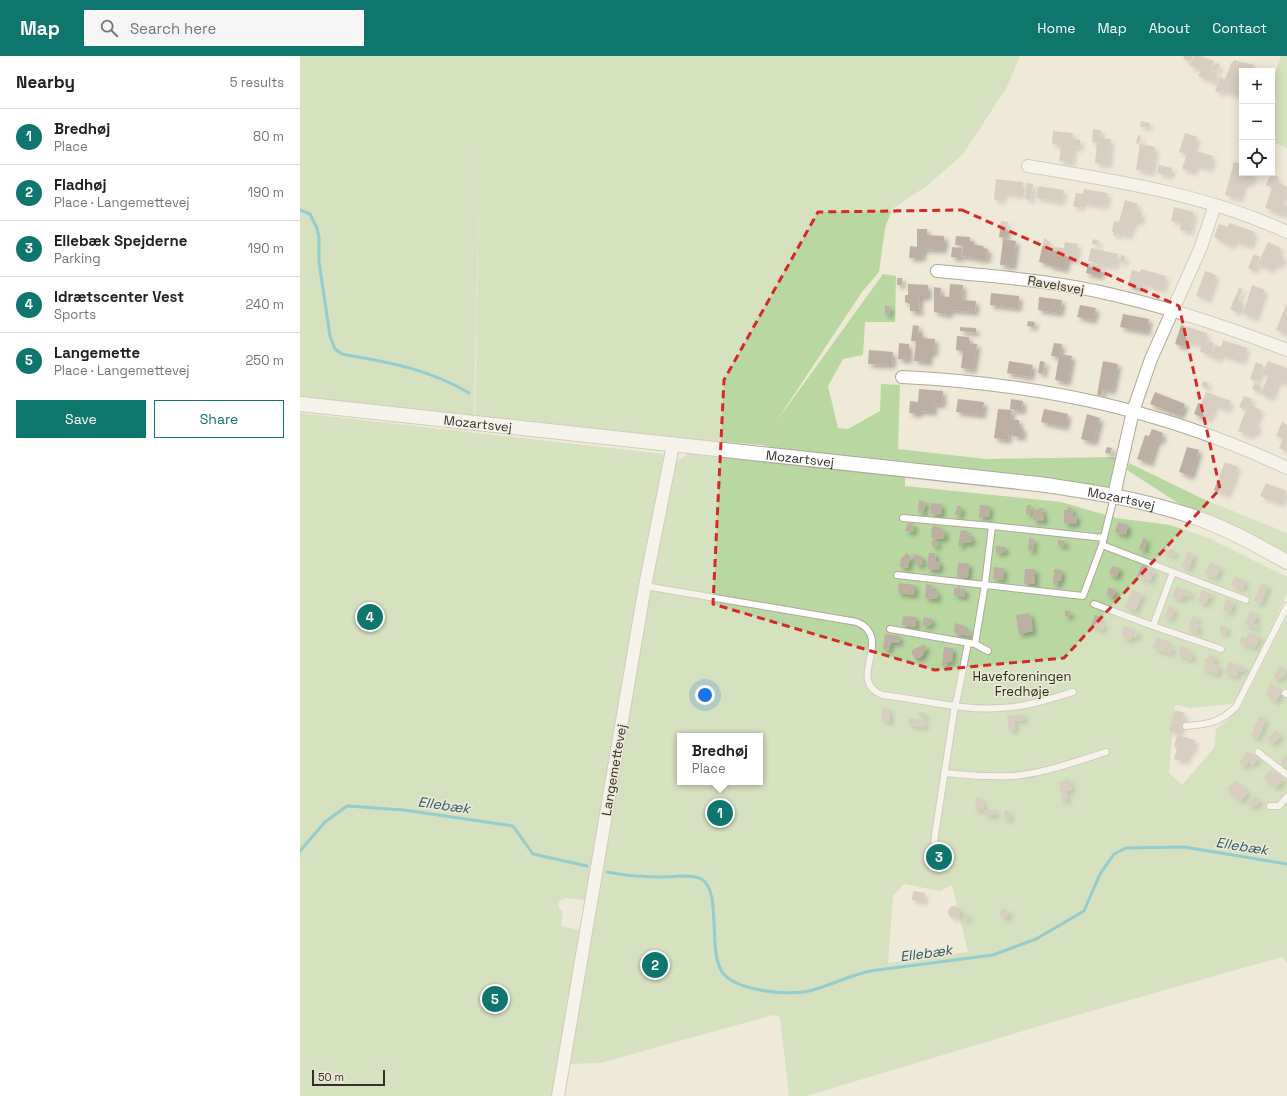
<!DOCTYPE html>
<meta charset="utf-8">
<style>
:root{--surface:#fff;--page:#f6f6f6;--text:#202124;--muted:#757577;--line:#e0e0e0;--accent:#0f766e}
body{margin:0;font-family:"Space Grotesk",sans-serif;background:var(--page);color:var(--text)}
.controls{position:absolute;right:12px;top:12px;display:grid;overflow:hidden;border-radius:0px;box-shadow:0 2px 10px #0003}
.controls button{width:36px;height:36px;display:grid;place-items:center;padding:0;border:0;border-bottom:1px solid var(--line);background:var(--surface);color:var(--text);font:20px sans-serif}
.scale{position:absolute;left:12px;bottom:10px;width:73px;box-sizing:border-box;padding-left:4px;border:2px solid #323029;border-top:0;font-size:11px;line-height:14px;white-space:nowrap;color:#323029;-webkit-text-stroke:3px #efe9d8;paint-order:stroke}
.you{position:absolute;left:405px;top:639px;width:14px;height:14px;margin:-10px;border:3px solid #fff;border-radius:50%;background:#1a73e8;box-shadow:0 0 0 6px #1a73e833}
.badge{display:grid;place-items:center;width:26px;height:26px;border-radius:50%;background:var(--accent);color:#fff;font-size:13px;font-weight:700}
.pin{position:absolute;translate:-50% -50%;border:2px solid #fff;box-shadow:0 1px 4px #0006}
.popup{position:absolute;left:377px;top:677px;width:86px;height:52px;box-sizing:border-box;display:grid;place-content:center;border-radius:0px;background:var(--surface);filter:drop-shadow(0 1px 3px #0005);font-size:13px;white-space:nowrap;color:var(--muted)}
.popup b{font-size:15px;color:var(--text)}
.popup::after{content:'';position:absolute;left:50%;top:100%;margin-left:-8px;border:8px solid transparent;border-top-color:var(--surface)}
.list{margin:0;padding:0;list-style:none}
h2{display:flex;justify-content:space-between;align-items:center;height:52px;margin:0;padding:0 16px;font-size:17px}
h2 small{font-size:13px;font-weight:400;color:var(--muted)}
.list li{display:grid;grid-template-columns:26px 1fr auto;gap:12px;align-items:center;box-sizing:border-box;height:56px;padding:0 16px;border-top:1px solid var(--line)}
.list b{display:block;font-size:15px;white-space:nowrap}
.list p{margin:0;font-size:13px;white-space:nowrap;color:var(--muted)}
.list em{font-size:13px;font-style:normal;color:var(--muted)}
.actions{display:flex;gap:8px;padding:12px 16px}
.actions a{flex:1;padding:9px 0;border:1px solid var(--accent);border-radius:0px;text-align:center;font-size:14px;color:var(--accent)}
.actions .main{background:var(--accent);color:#fff}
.icon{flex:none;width:22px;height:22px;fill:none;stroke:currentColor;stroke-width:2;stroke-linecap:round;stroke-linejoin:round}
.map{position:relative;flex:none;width:987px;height:1040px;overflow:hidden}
header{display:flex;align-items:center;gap:24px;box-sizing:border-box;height:56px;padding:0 20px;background:var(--accent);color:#fff}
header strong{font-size:19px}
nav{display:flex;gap:22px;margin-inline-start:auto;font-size:14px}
.search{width:280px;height:36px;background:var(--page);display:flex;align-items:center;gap:10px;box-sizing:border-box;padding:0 14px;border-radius:0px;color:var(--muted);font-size:15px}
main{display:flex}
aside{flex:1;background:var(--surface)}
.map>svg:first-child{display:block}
</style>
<header>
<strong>Map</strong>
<div class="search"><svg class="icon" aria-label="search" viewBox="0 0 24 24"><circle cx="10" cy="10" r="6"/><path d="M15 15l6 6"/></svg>Search here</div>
<nav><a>Home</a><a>Map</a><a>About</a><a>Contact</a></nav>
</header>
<main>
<aside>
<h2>Nearby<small>5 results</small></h2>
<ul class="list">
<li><span class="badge">1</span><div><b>Bredhøj</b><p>Place</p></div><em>80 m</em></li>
<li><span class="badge">2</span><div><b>Fladhøj</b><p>Place · Langemettevej</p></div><em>190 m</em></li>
<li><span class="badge">3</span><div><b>Ellebæk Spejderne</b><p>Parking</p></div><em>190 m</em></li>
<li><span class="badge">4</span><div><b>Idrætscenter Vest</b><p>Sports</p></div><em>240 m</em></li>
<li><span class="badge">5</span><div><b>Langemette</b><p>Place · Langemettevej</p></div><em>250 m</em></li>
</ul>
<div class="actions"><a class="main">Save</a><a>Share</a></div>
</aside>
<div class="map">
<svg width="987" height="1040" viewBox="0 0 987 1040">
<defs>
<filter id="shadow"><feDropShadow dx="3.5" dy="3.5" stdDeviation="2" flood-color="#0004"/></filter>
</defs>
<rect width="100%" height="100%" fill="#efe9d8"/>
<path fill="#b8d7a1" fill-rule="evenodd" d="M0,0H720L707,31L663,98L628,129L592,153L585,172L579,216L562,236L476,366L583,218L596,220L595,266H565L563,299L543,303L528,330L538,372L548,373L580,355L581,328L600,329L598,393L686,403L816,401L809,432L486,395L462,389L320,377L175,361L180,83L174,361L0,341Z
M981,0H987V92L972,86V27Z
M0,357L364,398L285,844L267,842L259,845V853L263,856L261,870L280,874L253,1040H0Z
M388,398L605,420V430L761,446L816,462L870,469L909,482L987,521V538L944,631L932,648L890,652L875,649L869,717L882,729L914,692L916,673L929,663L942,649L987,560V907L982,901L746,968L506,1040H489L480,961L473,959L300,1007L269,1008L305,787L374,407ZM380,680H460V726H380ZM604,828L640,835L652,829L668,896L588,907L593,840Z
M829,407L901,442L987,477V496L892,456L827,414Z"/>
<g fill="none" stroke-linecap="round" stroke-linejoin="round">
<path stroke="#26aac3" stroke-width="3" d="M0,154L10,158L17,172L19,182V206L30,280L35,293L42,298C88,306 129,313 169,337
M0,795L25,766L47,750L104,754L213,770L233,798L287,810
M307,816C333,821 356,822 382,820C388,820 398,820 403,824C414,834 413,853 414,867C415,881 414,899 420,912C429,935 488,940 509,935C529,930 548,920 570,915L693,899L736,883L784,855L800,818L814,798L826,792L884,791L987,808"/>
</g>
<path fill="#bdb0a3" filter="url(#shadow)" d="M884,0H893L891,6L883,3Z
M894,0H900L914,5L910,15L917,17L914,26L898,20L901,14L890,10Z
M934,4L954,9L952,15H942V32L939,40L922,34L921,37L915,35L920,21L925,23L931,7H932Z
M915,7L920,8L917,16L913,14Z
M841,65L850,67L849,71H840Z
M793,73L801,74L800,82L811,83L808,109L795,107L797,87L792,86Z
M753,75L773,77L772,83L780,84V92L773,91L772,106L759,105L761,89L752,88Z
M885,77L897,81L893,94L913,100L909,113L896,109L893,116L882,113L887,98L879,96Z
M838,79L841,80L839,88L836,87Z
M840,88L855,91L852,116L836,114Z
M934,106L942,108V117H954L951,126L944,127L939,143L925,139Z
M859,109L872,112L870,120L857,117Z
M971,118L979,121L977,126L987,131L981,148L987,150V157L983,159L965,152L972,132L966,129Z
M696,123L723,126L721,139L703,137L702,145L694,144Z
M727,127L733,128L731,144L725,143Z
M738,130L764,134L761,146L736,142Z
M784,133L808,137L805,150L782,146L781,152L773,150L776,137L783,138Z
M825,144L838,148L836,155L842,157L840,166L834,165L829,180L818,177L817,180L813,179L814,176L812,175L814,165L819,166Z
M874,151L894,156L890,176L880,174L881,167L871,165Z
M701,165L708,166L706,182L699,181Z
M929,167L955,176L950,190L934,184L932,190L914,181L919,168L928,171Z
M617,173H627V179L644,180L645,189H643V194L623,193L622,202H609L610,190L617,191Z
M656,180L670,181V186H675L674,189L684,190L683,192L688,193L687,204L662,200L663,189H655Z
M744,182L750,186L748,195L752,196L753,191L764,192L765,186L778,188L776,203L767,202L765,213L750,210V208L739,206Z
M703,183L716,185L713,210L700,209Z
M793,183L799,185L798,189L792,188Z
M968,186L981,192L978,198L984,201L980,210L974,207L971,214L958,208Z
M652,191L662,192L661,202L651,201Z
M791,192L818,198L815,211L788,205Z
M954,198L960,201L954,215L948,212Z
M821,199L825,200L824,207L820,206Z
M788,207L802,210L800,220L786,217Z
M841,213L866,220L863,234L839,227L838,232L828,229L832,214L840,216Z
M905,215L916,219L908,244L896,240Z
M597,222H602V229H597Z
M608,228L628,229V241H620L619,252L621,256L610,255V248L605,246V239H608Z
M650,228L663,229L662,244L676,245L675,256L649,254V259L634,256V231L641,232L640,240L649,241Z
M952,229L965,234L955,262L943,258Z
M939,232L943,233L938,244L943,247L938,257L930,253Z
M691,237L719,240L718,252L690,249Z
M739,241L762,244L760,257L738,254Z
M987,247V278L976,274Z
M780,249L796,252L793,264L777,261Z
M585,250H590L589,259L585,258Z
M823,258L849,263L847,276L820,271Z
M728,265L735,266L734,271L727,270Z
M613,269L619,270L618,277H622V282L635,283L634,297H629V306L614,305L616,285H611Z
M881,269L907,277L905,285L914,287L911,299L900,296L902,290L887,285L885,291L875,288Z
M660,271L676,272V277L660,275Z
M657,280L669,281V287L677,288L673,314L661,312L663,295L656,294Z
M923,284L947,292L942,306L920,298L918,303L911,301L915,289L921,291Z
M599,287L609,288V304L598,303Z
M754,287L762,288L760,298L772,300L767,326L755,324L759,301L751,300Z
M569,294L593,296L592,309L568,308Z
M709,305L733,309L730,321L707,317Z
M740,305L745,306L743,318L738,317Z
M803,305L818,308L812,335L803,333L801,340L797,339Z
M968,305L987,312V328L978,324L971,342L961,338L968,320L962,318Z
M956,306L963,309L956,326L950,323Z
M903,325L909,327L907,333L901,330Z
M954,327L961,330L958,336L952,333Z
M619,333L643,335L642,349L633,348L634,356L619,355V358L609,357L610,345L618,346Z
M855,336L885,348L880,360L850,348Z
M906,336L931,345L927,354L915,349L909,364L894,358L898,347L901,348Z
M944,340L952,343L950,349L961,354L955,367L959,369L957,374L954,378L952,377L950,380L938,375L946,354L939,351Z
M658,343L684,346L682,359L656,356Z
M711,343L723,345L722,355L710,353Z
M698,353L712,354L710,363L719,364V371L723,372L722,381L713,380V375L709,374L708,384L694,382Z
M744,353L768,358L765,371L741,366Z
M787,358L800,362L794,386L781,383Z
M982,366L987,369V396L979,392L983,383L976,380Z
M852,373L863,377L861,385L857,384L850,407L837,403L845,379L849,380Z
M807,391L812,392L810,398L805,397Z
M887,391L899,394L891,420L879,416Z
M925,406L938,411L927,439L914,434Z
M966,427L986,435L981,448L960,440Z
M619,444L626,446L623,457L618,456Z
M631,447L642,448L641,459L631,458Z
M680,449L690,450L689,461H679Z
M727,449H731L730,458H726Z
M657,450H661V459H655Z
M768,451L773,453L772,459H777L776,468L764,467V454H767Z
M739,452H744L741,458H744V465L733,464L734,454H739Z
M818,466L828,469L826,479L815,476Z
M608,467L614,468L613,476L605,475Z
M632,470L641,471V474L645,475L644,483L631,482Z
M661,474L668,475L667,479L672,480L671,487L662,486V490H658Z
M729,482L734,483L733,495L728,494Z
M843,482L847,483L844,495L839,493Z
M758,484L765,485V490L758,489Z
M632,485H638L637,491L632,490Z
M696,490L705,491V496L696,497Z
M864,490L868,495L870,493L875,494L873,500L863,496Z
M887,496L894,498L889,513L882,510Z
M607,497L612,503L609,506L608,512L600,511L601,502Z
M629,497H635L636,505L640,506L639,514L628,513L627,509Z
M614,498L623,501L622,509H616V506L619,504H613Z
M910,506L921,511L916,522L905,518Z
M658,507H669L668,522L657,521Z
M842,509L855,514L850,525L837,520Z
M812,510L820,512L817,521L809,518Z
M694,511L704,512L703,524L693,523Z
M725,513H735V528H724Z
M754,513L762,514L761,525H758L757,529L753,528Z
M935,520L946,525L943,533L931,529Z
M599,527L615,529L614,539L598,537Z
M961,527L968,530L961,548L954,545Z
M626,528L632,529L634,535L638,536L637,543L625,542Z
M658,530H660V533H665V541L654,539V532H657Z
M808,531L816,534L813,541L807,539Z
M876,531L891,536L889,541L884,539L882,544L872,541Z
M833,534L843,538L835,555L825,551Z
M902,534L912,538L911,542H908L906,548H904L898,545Z
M926,543L934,546L930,557L923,554Z
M869,550L875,553L871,563L864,561Z
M765,554L771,556L769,561L765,560Z
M950,555L957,558L954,568L958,569L956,573L945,568Z
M730,557L733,575L719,578L716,559Z
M795,559L801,561L799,566L804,568V574L791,570Z
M893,559L898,561L895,568L899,569L897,577L888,574Z
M603,560L616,561V571L602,569Z
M624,561L632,563L631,569L622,570Z
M655,567L665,570L664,574L671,575L670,580L654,577Z
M921,569L928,572L925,578L919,575Z
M824,570L834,573L833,575L838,576L836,582L832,580L831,584L824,582L825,580L821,578Z
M949,576L960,580L955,592L939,586L942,580L946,582Z
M585,578L600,580L599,587L591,586L589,594L583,593Z
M857,581L868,585L865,596L853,592Z
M624,588L627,593L624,595L623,599L620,602H615L612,598V594Z
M868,589L873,591L871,597L866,596Z
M881,590L889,593L888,596L893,598L891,604L878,599Z
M644,591L653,592L652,606L647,605L646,610H642Z
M909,599L916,601L913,608L920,610L917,618L903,613L906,605H904L906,602H908Z
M929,606L945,611L943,616L938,615L936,621L925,617Z
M979,610L987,614L983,622L980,620L978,624L973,622Z
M971,627L980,634L978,636L981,638L975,646L966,638Z
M583,652L590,653V666L581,664Z
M875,654L885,657L879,678L869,675Z
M619,656L625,657V661H619Z
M723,658L724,664L714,665L716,674H709L707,660Z
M959,660L966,663L958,682L951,680Z
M610,662L625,664L624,671L608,669Z
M975,674L981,679L973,688L967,683Z
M877,679L895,684L892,696L889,695L886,706L874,703L877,692L874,691Z
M947,695L958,702L953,709L948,705L944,711L939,707Z
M986,699L987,700V711L980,705Z
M971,713L984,723L976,732L964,722Z
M769,723L772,734L761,736L759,726Z
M935,724L948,736L940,745L927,733Z
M766,736L768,743L762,745L761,738Z
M955,740L960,745L956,750H949L947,748Z
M676,742H682L681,748H684V754H675Z
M684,754H696V759H685Z
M704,755H709L710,763H705Z
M613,835L625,837L624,846L612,844Z
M648 856a6 6 0 1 1 12 0a6 6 0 1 1-12 0Z
M704,852L710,857L705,863L699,857Z
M663,857H667V864H663Z"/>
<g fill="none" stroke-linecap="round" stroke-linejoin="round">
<defs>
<path id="service" d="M603,462L692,470
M802,489L946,544
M597,519L783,540L802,489L814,441
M345,530L557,566C595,583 545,624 582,639C621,643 662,655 701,652C726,651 749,643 773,636
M794,548L853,570L873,516
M853,570L921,593
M590,573L675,588L685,528L692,470L804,482
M675,588L688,595
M985,637L987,638
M886,670C909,668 919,667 936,651L987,550
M958,696L987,719
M644,717C670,719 696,722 722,719C750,715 778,705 806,696
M970,750H979L987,741
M633,801L635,779L655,649L657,643L668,587"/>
<path id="minor" d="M728,110C816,125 905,138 987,176
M637,215C690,220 743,224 796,235C861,249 925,270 987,294
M602,321C740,328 862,353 987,412
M814,439L833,355L851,303L901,191L915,149
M258,1040L345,530L373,389"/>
<g id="tertiary">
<path id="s1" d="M0,348L738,428C789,435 839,443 888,459C923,470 955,488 987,506"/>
</g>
</defs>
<use href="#service" stroke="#aea898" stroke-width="8"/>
<use href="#minor" stroke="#aea898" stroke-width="14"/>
<use href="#tertiary" stroke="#aea898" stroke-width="16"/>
<use href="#service" stroke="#fff" stroke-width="6"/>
<use href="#minor" stroke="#fff" stroke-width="12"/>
<use href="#tertiary" stroke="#fff" stroke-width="14"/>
</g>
<path d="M0 0H987V1040H0ZM662,154L879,250L920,433L764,602L635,614L413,548L424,324L518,156Z" fill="#efe9d8" fill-opacity=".55" fill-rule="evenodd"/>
<path fill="none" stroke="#d62828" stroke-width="3" stroke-dasharray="8 5" stroke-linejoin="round" d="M662,154L879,250L920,433L764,602L635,614L413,548L424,324L518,156Z"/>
<g text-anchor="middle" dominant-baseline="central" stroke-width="3" stroke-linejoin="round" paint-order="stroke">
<g font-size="13" fill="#323029" stroke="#efe9d8">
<text transform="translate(756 229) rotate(10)">Ravelsvej</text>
<text stroke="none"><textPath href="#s1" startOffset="179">Mozartsvej</textPath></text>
<text stroke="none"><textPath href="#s1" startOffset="503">Mozartsvej</textPath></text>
<text stroke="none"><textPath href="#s1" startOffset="827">Mozartsvej</textPath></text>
<text transform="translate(314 714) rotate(-80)">Langemettevej</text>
</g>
<g font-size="13" fill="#1e2f0f" stroke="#efe9d8">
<text x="722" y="620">Haveforeningen<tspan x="722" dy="15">Fredhøje</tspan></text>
</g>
<g font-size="14" font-style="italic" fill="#295b66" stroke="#efe9d8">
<text transform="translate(144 749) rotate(8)">Ellebæk</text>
<text transform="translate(942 790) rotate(9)">Ellebæk</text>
<text transform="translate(626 897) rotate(-8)">Ellebæk</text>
</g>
</g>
</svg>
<div class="controls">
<button>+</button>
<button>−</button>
<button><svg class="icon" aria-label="locate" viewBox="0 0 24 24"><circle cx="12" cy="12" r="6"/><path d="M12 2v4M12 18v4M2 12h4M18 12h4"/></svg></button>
</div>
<div class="scale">50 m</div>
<div class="you"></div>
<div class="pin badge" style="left:420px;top:757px">1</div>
<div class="popup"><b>Bredhøj</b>Place</div>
<div class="pin badge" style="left:355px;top:909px">2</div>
<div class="pin badge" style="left:639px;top:801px">3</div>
<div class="pin badge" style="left:70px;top:561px">4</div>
<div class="pin badge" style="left:195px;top:943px">5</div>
</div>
</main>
